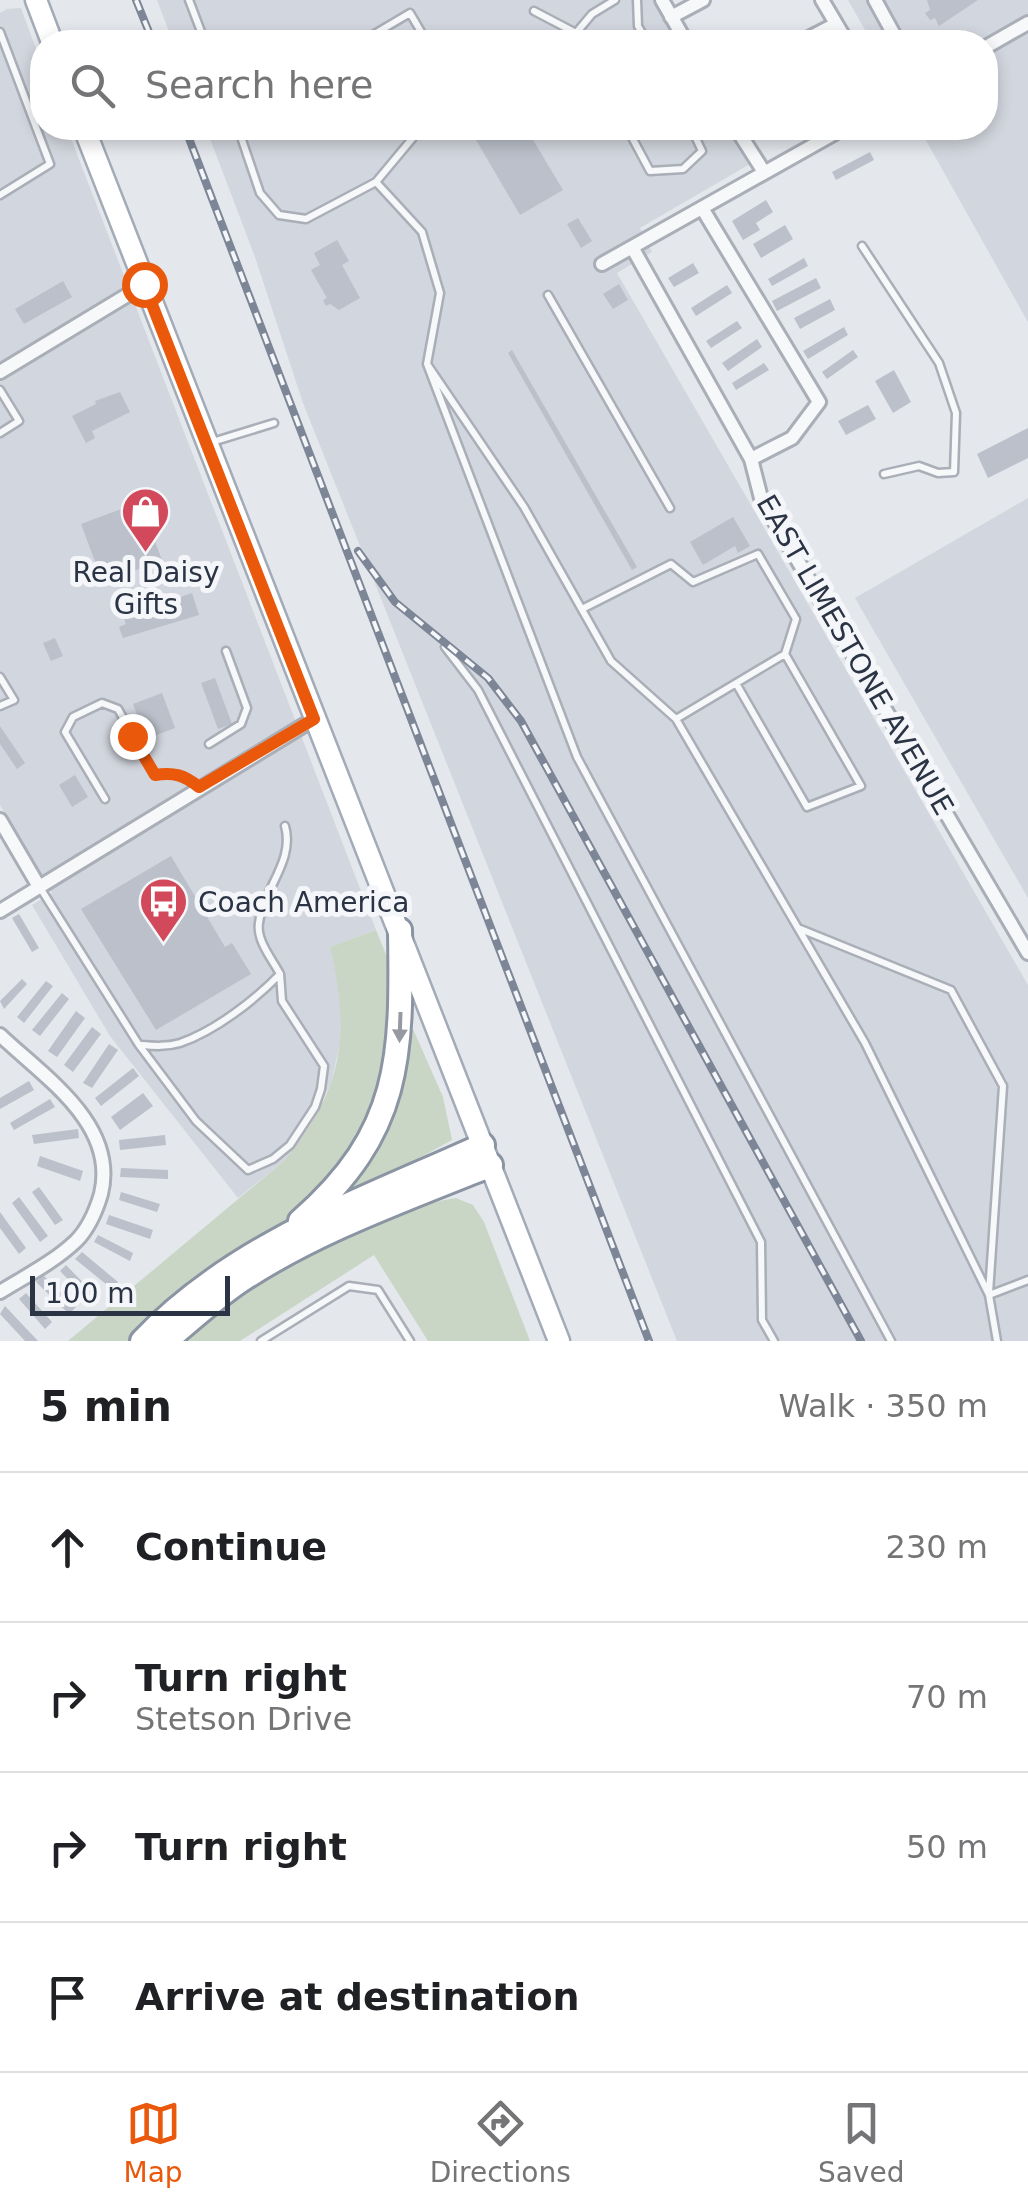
<!DOCTYPE html>
<meta charset="utf-8">
<style>
:root{--surface:#fff;--page:#f6f6f6;--text:#202124;--muted:#757577;--line:#e0e0e0;--accent:#ea580c}
body{margin:0;font-family:"DejaVu Sans",sans-serif;background:var(--page);color:var(--text)}
.scale{position:absolute;left:30px;bottom:25px;width:200px;box-sizing:border-box;padding-left:10px;border:5px solid #2b3445;border-top:0;font-size:28px;line-height:35px;white-space:nowrap;color:#2b3445;-webkit-text-stroke:8px #f4f6f9;paint-order:stroke}
.stop{position:absolute;width:30px;height:30px;margin:-22px;border:8px solid #ea580c;border-radius:50%;background:#fff}
.stop.end{background:#ea580c;border-color:#fff;box-shadow:0 2px 10px #0008}
.list{margin:0;padding:0;list-style:none}
h2{display:flex;justify-content:space-between;align-items:center;height:130px;margin:0;padding:0 40px;font-size:42px}
h2 small{font-size:32px;font-weight:400;color:var(--muted)}
.list li{display:grid;grid-template-columns:65px 1fr auto;gap:30px;align-items:center;box-sizing:border-box;height:150px;padding:0 40px;border-top:2px solid var(--line)}
.list b{display:block;font-size:38px;white-space:nowrap}
.list p{margin:0;font-size:32px;white-space:nowrap;color:var(--muted)}
.list em{font-size:32px;font-style:normal;color:var(--muted)}
.icon{flex:none;width:55px;height:55px;fill:none;stroke:currentColor;stroke-width:2;stroke-linecap:round;stroke-linejoin:round}
.map{position:relative;flex:none;width:1028px;height:1341px;overflow:hidden}
.search{position:absolute;background:var(--surface);box-shadow:0 5px 15px #0003;left:30px;right:30px;top:30px;height:110px;display:flex;align-items:center;gap:25px;box-sizing:border-box;padding:0 35px;border-radius:40px;color:var(--muted);font-size:38px}
.sheet{height:730px;background:var(--surface)}
nav{display:flex;justify-content:space-around;align-items:center;box-sizing:border-box;height:140px;border-top:2px solid var(--line);background:var(--surface);font-size:28px;color:var(--muted)}
nav a{display:grid;justify-items:center;gap:5px}
nav .on{color:var(--accent)}
.map>svg:first-child{display:block}
</style>
<div class="map">
<svg width="1028" height="1341" viewBox="0 0 1028 1341">
<rect width="100%" height="100%" fill="#e4e7ec"/>
<path fill="#d2d6de" d="M157,0H654L679,42H173Z
M848,0H1028V322L919,128H986V42H872Z
M21,8L42,65V128H67L376,930L330,947L342,997L340,1043L331,1083L306,1134L284,1161L238,1198L110,1036L32,905L52,893L0,805V13L7,9Z
M206,128H729L750,164L640,228L652,252L617,273L1028,985V1341H677L303,403L255,257Z
M1028,498V898L855,598Z"/>
<path fill="#c9d6c5" d="M376,930L387,957L393,997L392,1045L359,1146L296,1217L201,1276L127,1341H68L284,1161C343,1090 351,1035 330,947Z
M413,1029L443,1097L452,1140L327,1209L408,1031Z
M456,1198L473,1205L484,1222L530,1341H428L374,1255L240,1341H180C247,1284 307,1250 389,1219C411,1210 432,1201 456,1198Z"/>
<path fill="#bbc0ca" d="M927,0H978L939,26L935,18L930,20L925,13L930,10Z
M469,128H526L563,190L520,215Z
M870,152L874,160L836,180L832,172Z
M766,200L773,212L756,223L760,230L743,240L732,221Z
M578,218L592,241L581,248L567,224Z
M785,225L793,239L761,258L753,244Z
M337,240L349,261L342,265L360,298L339,310L330,304L326,306L323,300L327,298L311,270L320,265L314,253Z
M804,258L808,266L772,286L768,279Z
M693,263L699,273L674,287L668,278Z
M816,278L821,288L777,311L772,301Z
M63,281L72,297L24,324L15,309Z
M619,284L628,300L613,309L603,294Z
M727,285L732,293L696,316L691,308Z
M830,299L835,310L800,329L794,318Z
M737,321L742,328L711,348L706,341Z
M844,327L848,335L808,359L803,351Z
M757,339L762,347L728,371L722,363Z
M512,350L637,567L632,570L508,353Z
M853,350L858,357L827,379L822,372Z
M764,363L769,370L736,390L732,383Z
M894,370L911,402L893,413L875,381Z
M120,392L130,412L92,431L95,438L86,443L72,416L96,404L95,401Z
M868,405L876,419L846,435L838,421Z
M1028,428V458L988,478L977,454Z
M140,502L162,560L103,583L81,524Z
M733,517L750,546L738,553L735,546L703,565L690,542Z
M146,591L151,607L192,593L199,615L123,638L119,627L126,624L118,600Z
M55,638L63,656L51,661L43,643Z
M215,678L232,724L218,729L201,683Z
M162,693L175,728L146,739L133,704Z
M0,726L25,763L17,769L0,744Z
M75,775L88,797L72,807L59,785Z
M171,856L225,947L232,943L251,974L156,1030L81,909Z
M19,914L39,948L32,952L12,918Z
M22,979L27,984L4,1009L0,1001Z
M46,981L53,986L24,1023L17,1017Z
M62,993L69,999L40,1036L32,1030Z
M76,1011L85,1018L57,1057L48,1051Z
M92,1027L101,1034L73,1072L64,1065Z
M109,1044L118,1050L92,1088L83,1083Z
M133,1068L139,1076L101,1106L95,1098Z
M29,1081L34,1090L0,1109V1098Z
M143,1093L153,1106L120,1130L111,1117Z
M50,1099L55,1107L14,1130L10,1123Z
M78,1129L79,1138L34,1144L32,1135Z
M165,1135L166,1145L120,1150L119,1140Z
M40,1156L83,1171L80,1181L37,1166Z
M121,1168L168,1170V1179L120,1177Z
M39,1187L63,1220L55,1225L32,1192Z
M121,1192L160,1204L157,1212L119,1200Z
M19,1197L48,1236L40,1242L12,1203Z
M0,1212L26,1248L19,1254L0,1228Z
M109,1215L153,1230L150,1239L106,1224Z
M98,1235L133,1253L130,1261L94,1242Z
M82,1252L118,1282L112,1289L75,1259Z
M66,1265L99,1299L93,1305L60,1271Z
M43,1275L76,1307L69,1314L36,1282Z
M26,1293L52,1322L45,1329L19,1299Z
M5,1306L38,1341H25L0,1314Z"/>
<g fill="none" stroke-linecap="round" stroke-linejoin="round">
<defs>
<path id="service" d="M189,0L205,42
M637,0L638,26L647,42
M534,11L576,33
M0,32L50,164L0,195
M361,42L410,13L427,42
M581,42L576,33L592,14L615,0
M238,128L260,193L279,215L306,219L376,182L421,128
M627,128L650,171L683,169L702,151L691,128
M376,182L422,232L440,293L427,364
M862,246L939,363L956,413L954,472L938,473L919,466L884,474
M548,295L670,508
M0,390L19,421L0,433
M209,443L274,423
M582,609L671,564L693,582L758,554L796,619L785,654
M445,647L478,690L761,1242L762,1320L774,1341
M0,677L14,700L0,706
M676,719L785,654L861,786L807,807L737,685
M209,744L241,724L247,708L226,651
M105,799L65,732L73,717L102,703L118,709L155,775C174,772 184,775 199,787
M39,886L139,1045L196,1121L248,1170L273,1159L290,1145L315,1107L321,1089L324,1066L282,1001L280,974
M798,928L951,990L1003,1086L989,1293
M140,1045C154,1046 167,1047 180,1043C215,1031 255,1000 280,974C272,959 256,940 259,923C263,889 295,861 285,826
M989,1295L1028,1280
M261,1341L349,1286L378,1290L410,1341
M891,1341L577,757L427,364L524,507L611,661L676,719L865,1043L989,1295L997,1341"/>
<path id="minor" d="M662,0L686,42
M822,0L847,42
M875,0L898,42
M671,17L703,0
M801,42L836,24
M986,47L1028,23
M736,128L764,172
M702,208L819,402L792,438L751,459
M632,247L751,459L761,498L1028,953
M602,264L844,128
M0,372L144,285
M0,820L38,885
M0,911L314,719
M0,1035C44,1077 118,1124 101,1194C96,1211 89,1228 76,1241C54,1262 26,1276 0,1292"/>
<path id="primary" d="M36,0L52,42
M84,128L559,1341"/>
<path id="motorway" d="M300,1221C402,1132 402,1057 400,930
M142,1341C234,1244 364,1199 483,1145
M166,1341C190,1321 213,1300 239,1282C316,1231 405,1200 491,1165"/>
</defs>
<use href="#service" stroke="#a9aeb7" stroke-width="11"/>
<use href="#minor" stroke="#a9aeb7" stroke-width="18"/>
<use href="#primary" stroke="#a3abb8" stroke-width="25"/>
<use href="#motorway" stroke="#8b94a3" stroke-width="28"/>
<use href="#service" stroke="#f7f8fa" stroke-width="6"/>
<use href="#minor" stroke="#f7f8fa" stroke-width="12"/>
<use href="#primary" stroke="#fff" stroke-width="20"/>
<use href="#motorway" stroke="#fff" stroke-width="22"/>
<defs>
<path id="rail" d="M136,0L153,42
M185,128L649,1341
M358,551L395,602L488,678L521,721L861,1341"/>
</defs>
<use href="#rail" stroke="#7d8696" stroke-width="8"/>
<use href="#rail" stroke="#f4f6f9" stroke-width="4" stroke-dasharray="11" stroke-linecap="butt"/>
</g>
<defs><path id="oneway-solid" d="M-6-.8H1V-3.2L6.5 0L1 3.2V.8H-6Z" transform="scale(2.5)"/></defs>
<use fill="#959aa2" href="#oneway-solid" transform="translate(400 1027) rotate(92)"/>
<g fill="none" stroke-linecap="round" stroke-linejoin="round">
<path stroke="#ea580c" stroke-width="12" d="M132,736L155,775C174,772 184,775 199,787L314,719L144,284"/>
</g>
<defs>
<symbol id="shop-pin" viewBox="-11 -11 22 30"><path d="M0 17L-7.5 6A9.5 9.5 0 1 1 7.5 6Z" fill="#d1495b" stroke="#f4f6f9"/><path d="M-5-2.5h2.3a2.7 3.5 0 0 1 5.4 0H5L5.5 6h-11ZM-1.5-2.5h3a1.5 2.3 0 0 0-3 0Z" fill="#fff"/></symbol>
<symbol id="bus-pin" viewBox="-11 -11 22 30"><path d="M0 17L-7.5 6A9.5 9.5 0 1 1 7.5 6Z" fill="#d1495b" stroke="#f4f6f9"/><path d="M-5-6H5V4H4V6H2V4H-2V6H-4V4H-5ZM-3.5-4V0h7V-4ZM-3.5 1.2v1.5H-2V1.2ZM2 1.2v1.5H3.5V1.2Z" fill="#fff"/></symbol>
</defs>
<g fill-rule="evenodd">
<use href="#shop-pin" x="118" y="484" width="55" height="75"/>
<use href="#bus-pin" x="136" y="874" width="55" height="75"/>
</g>
<g text-anchor="middle" dominant-baseline="central" stroke-width="10" stroke-linejoin="round" paint-order="stroke">
<g font-size="28" fill="#2b3445" stroke="#f4f6f9">
<text x="146" y="572">Real Daisy<tspan x="146" dy="32">Gifts</tspan></text>
<text x="198" y="902" text-anchor="start">Coach America</text>
</g>
<g font-size="28" fill="#2b3445" stroke="#f4f6f9">
<text transform="translate(855 655) rotate(60)">EAST LIMESTONE AVENUE</text>
</g>
</g>
</svg>
<div class="scale">100 m</div>
<div class="stop" style="left:144px;top:284px"></div>
<div class="stop end" style="left:132px;top:736px"></div>
<div class="search"><svg class="icon" aria-label="search" viewBox="0 0 24 24"><circle cx="10" cy="10" r="6"/><path d="M15 15l6 6"/></svg>Search here</div>
</div>
<section class="sheet">
<h2>5 min<small>Walk · 350 m</small></h2>
<ul class="list">
<li><svg class="icon" aria-label="ahead" viewBox="0 0 24 24"><path d="M12 20V5M6 11l6-6 6 6"/></svg><div><b>Continue</b></div><em>230 m</em></li>
<li><svg class="icon" aria-label="right" viewBox="0 0 24 24"><path d="M7 20v-9h11M14 6l5 5-5 5"/></svg><div><b>Turn right</b><p>Stetson Drive</p></div><em>70 m</em></li>
<li><svg class="icon" aria-label="right" viewBox="0 0 24 24"><path d="M7 20v-9h11M14 6l5 5-5 5"/></svg><div><b>Turn right</b></div><em>50 m</em></li>
<li><svg class="icon" aria-label="arrive" viewBox="0 0 24 24"><path d="M6 21V4h12l-3 4 3 4H6"/></svg><div><b>Arrive at destination</b></div></li>
</ul>
</section>
<nav>
<a class="on"><svg class="icon" aria-label="map" viewBox="0 0 24 24"><path d="M3 6l6-2 6 2 6-2v14l-6 2-6-2-6 2zM9 4v14M15 6v14"/></svg>Map</a>
<a><svg class="icon" aria-label="directions" viewBox="0 0 24 24"><path d="M12 3l9 9-9 9-9-9zM9 14v-3h6M13 9l2 2-2 2"/></svg>Directions</a>
<a><svg class="icon" aria-label="saved" viewBox="0 0 24 24"><path d="M7 4h10v16l-5-4-5 4z"/></svg>Saved</a>
</nav>
